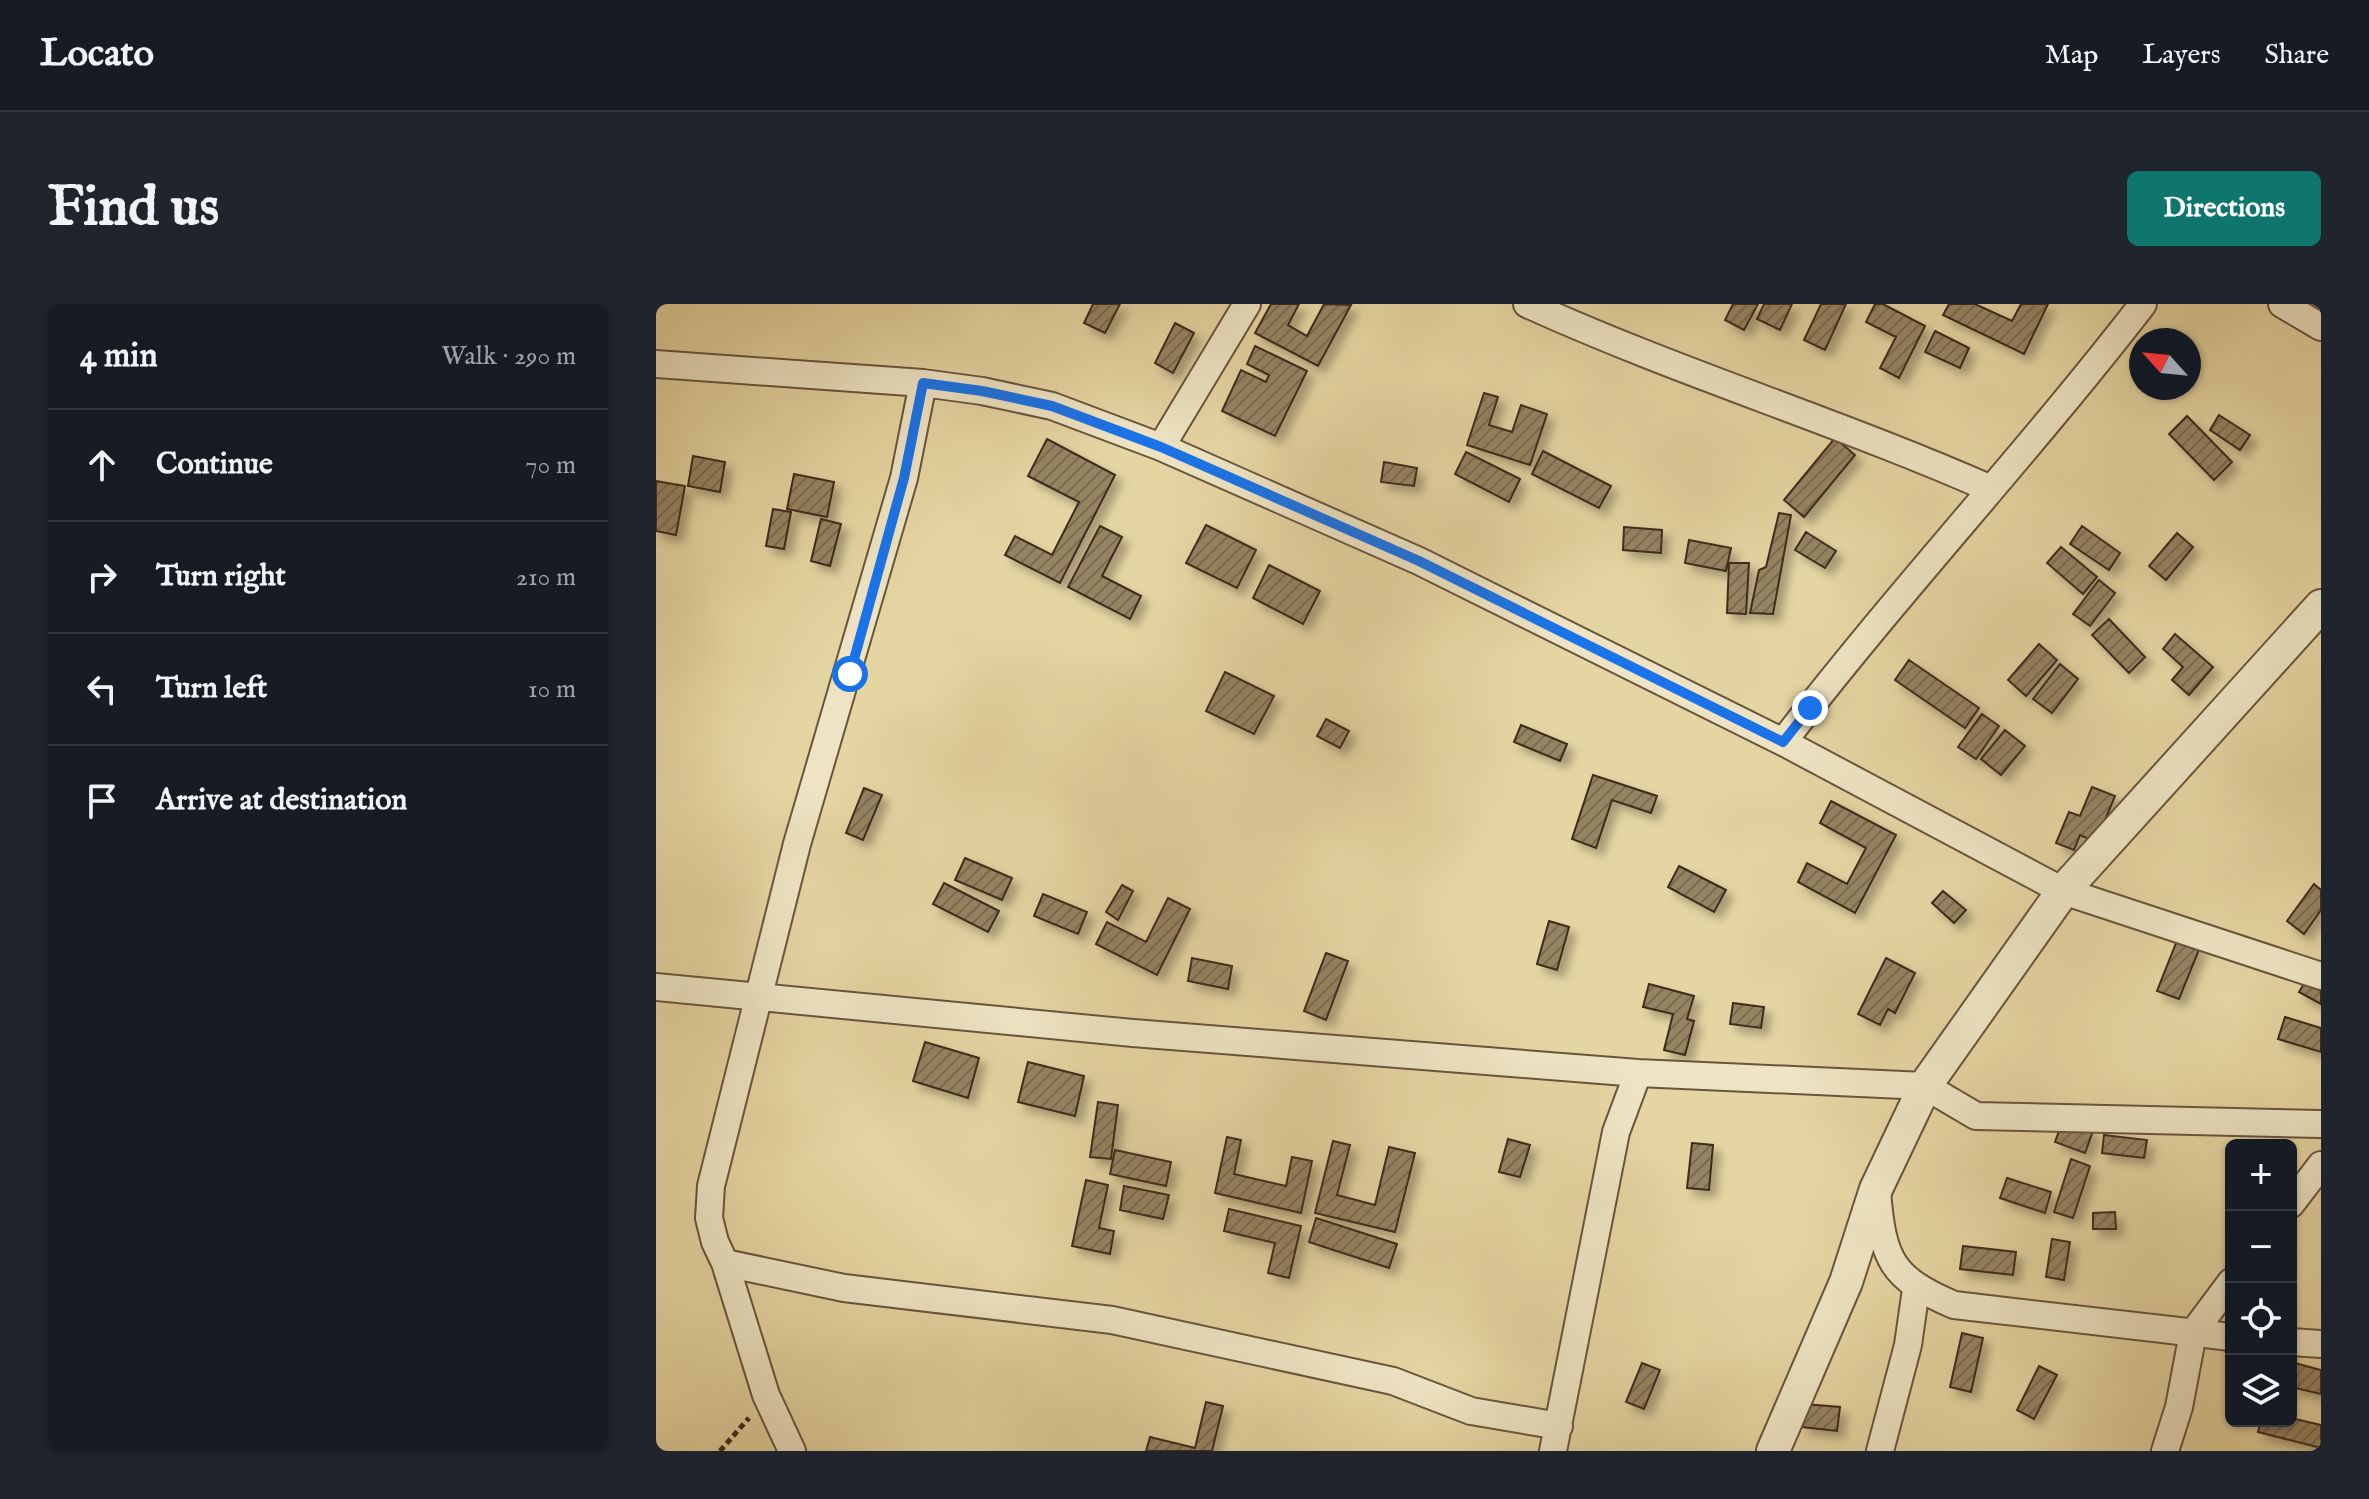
<!DOCTYPE html>
<meta charset="utf-8">
<style>
:root{--surface:#171b24;--page:#20242c;--text:#f1f3f6;--muted:#9ea1a6;--line:#363941;--accent:#0f766e}
body{margin:0;font-family:"IM FELL English",serif;background:var(--page);color:var(--text)}
.controls{position:absolute;right:24px;bottom:24px;display:grid;overflow:hidden;border-radius:12px;box-shadow:0 2px 6px #0004}
.controls button{width:72px;height:72px;display:grid;place-items:center;padding:0;border:0;border-bottom:2px solid var(--line);background:var(--surface);color:var(--text);font:40px sans-serif}
.compass{position:absolute;left:1473px;top:24px;width:72px;height:72px;border-radius:50%;background:var(--surface);box-shadow:0 2px 6px #0004;rotate:297deg}
.stop{position:absolute;width:24px;height:24px;margin:-18px;border:6px solid #1a73e8;border-radius:50%;background:#fff}
.stop.end{background:#1a73e8;border-color:#fff;box-shadow:0 2px 8px #0008}
.list{margin:0;padding:0;list-style:none}
h2{display:flex;justify-content:space-between;align-items:center;height:104px;margin:0;padding:0 32px;font-size:34px}
h2 small{font-size:26px;font-weight:400;color:var(--muted)}
.list li{display:grid;grid-template-columns:52px 1fr auto;gap:24px;align-items:center;box-sizing:border-box;height:112px;padding:0 32px;border-top:2px solid var(--line)}
.list b{display:block;font-size:30px;white-space:nowrap}
.list em{font-size:26px;font-style:normal;color:var(--muted)}
.icon{flex:none;width:44px;height:44px;fill:none;stroke:currentColor;stroke-width:2;stroke-linecap:round;stroke-linejoin:round}
.map{position:relative;flex:none;width:1665px;height:1147px;overflow:hidden;border-radius:12px}
header{display:flex;align-items:center;gap:48px;box-sizing:border-box;height:112px;padding:0 40px;background:var(--surface);border-bottom:2px solid var(--line)}
header strong{font-size:38px}
nav{display:flex;gap:44px;margin-inline-start:auto;font-size:28px}
.intro{display:flex;align-items:center;justify-content:space-between;box-sizing:border-box;height:192px;padding:0 48px}
h1{margin:0;font-size:56px}
.button{padding:20px 36px;border-radius:12px;background:var(--accent);color:#fff;font-size:28px;font-weight:700}
main{display:flex;gap:48px;padding:0 48px}
aside{flex:1;background:var(--surface);border-radius:12px;box-shadow:0 2px 6px #0004}
.map>svg:first-child{display:block}
</style>
<header>
<strong>Locato</strong>
<nav><a>Map</a><a>Layers</a><a>Share</a></nav>
</header>
<div class="intro"><h1>Find us</h1><a class="button">Directions</a></div>
<main>
<aside>
<h2>4 min<small>Walk · 290 m</small></h2>
<ul class="list">
<li><svg class="icon" aria-label="ahead" viewBox="0 0 24 24"><path d="M12 20V5M6 11l6-6 6 6"/></svg><div><b>Continue</b></div><em>70 m</em></li>
<li><svg class="icon" aria-label="right" viewBox="0 0 24 24"><path d="M7 20v-9h11M14 6l5 5-5 5"/></svg><div><b>Turn right</b></div><em>210 m</em></li>
<li><svg class="icon" aria-label="left" viewBox="0 0 24 24"><path d="M17 20v-9H6M10 6l-5 5 5 5"/></svg><div><b>Turn left</b></div><em>10 m</em></li>
<li><svg class="icon" aria-label="arrive" viewBox="0 0 24 24"><path d="M6 21V4h12l-3 4 3 4H6"/></svg><div><b>Arrive at destination</b></div></li>
</ul>
</aside>
<div class="map">
<svg width="1665" height="1147" viewBox="0 0 1665 1147">
<defs>
<pattern id="building-hatch" width="6" height="6" patternUnits="userSpaceOnUse" patternTransform="scale(2)"><rect width="6" height="6" fill="#958362"/><path d="M-1 1l2-2M0 6l6-6M5 7l2-2" fill="none" stroke="#7b6b50"/></pattern>
<filter id="shadow"><feDropShadow dx="7" dy="7" stdDeviation="4" flood-color="#0004"/></filter>
</defs>
<rect width="100%" height="100%" fill="#e5d5a2"/>
<filter id="stains"><feTurbulence type="fractalNoise" baseFrequency=".0025" numOctaves="4"/><feColorMatrix values="0 0 0 0 .2 0 0 0 0 .09 0 0 0 0 .02 0 0 0 .5 -.17"/></filter>
<radialGradient id="worn" r=".72"><stop offset=".6" stop-color="#630" stop-opacity="0"/><stop offset="1" stop-color="#630" stop-opacity=".3"/></radialGradient>
<path fill="url(#building-hatch)" stroke="#3f2a1d" stroke-width="2" filter="url(#shadow)" d="M437,0H464L449,29L428,19Z
M615,0H643L632,21L651,32L668,0L695,1L662,62L599,29Z
M1077,0H1102L1088,26L1069,16Z
M1108,0H1136L1124,26L1101,15Z
M1165,0H1190L1169,46L1148,36Z
M1219,0H1227L1269,22L1243,74L1224,64L1240,33L1210,18Z
M1293,0H1319L1356,17L1365,0H1392L1368,50L1287,11Z
M519,19L538,29L517,69L499,59Z
M1279,27L1313,44L1304,64L1269,48Z
M599,42L651,67L619,132L566,107L585,66L610,78L613,71L591,60Z
M828,89L842,93L833,121L856,128L865,101L891,110L874,161L811,141Z
M1563,111L1594,131L1584,146L1554,126Z
M1531,112L1576,158L1558,176L1513,130Z
M1179,134L1199,151L1148,213L1128,196Z
M391,135L459,171L404,279L349,251L359,232L396,251L423,198L372,172Z
M887,147L955,182L943,204L876,170Z
M810,148L864,175L853,198L799,170Z
M37,152L69,158L64,188L32,182Z
M728,158L761,164L758,182L725,178Z
M138,170L178,178L171,213L131,205Z
M0,177L29,182L20,231L0,227Z
M117,205L135,208L128,245L110,242Z
M1123,209L1135,211L1117,310L1094,309L1103,266L1110,263Z
M165,215L185,220L174,262L155,257Z
M550,221L600,246L581,284L530,259Z
M444,222L466,233L446,272L485,292L474,315L412,283Z
M1426,222L1464,249L1453,266L1414,240Z
M968,223L1006,226L1005,249L967,246Z
M1150,228L1180,247L1169,264L1139,246Z
M1521,229L1537,243L1510,276L1493,262Z
M1033,236L1075,244L1070,267L1029,259Z
M1405,243L1441,273L1427,290L1391,259Z
M1073,259H1093L1090,310L1071,309Z
M613,261L664,287L647,320L597,294Z
M1443,276L1459,289L1434,322L1417,310Z
M1453,315L1489,353L1473,369L1436,331Z
M1519,330L1557,363L1533,391L1516,376L1527,363L1507,345Z
M1383,340L1401,356L1370,392L1352,376Z
M1253,356L1323,404L1309,424L1239,376Z
M1404,360L1422,375L1396,409L1377,395Z
M569,368L618,392L598,430L550,407Z
M1326,410L1343,422L1320,455L1302,443Z
M670,415L693,427L684,444L661,432Z
M865,421L911,440L904,457L858,438Z
M1349,426L1369,442L1345,471L1325,455Z
M937,471L1001,492L995,509L956,496L940,544L916,535Z
M1436,483L1459,492L1440,538L1424,531L1418,546L1400,539L1413,508L1424,512Z
M208,484L226,491L207,536L190,529Z
M1175,497L1240,531L1199,609L1142,578L1151,559L1191,580L1210,544L1164,519Z
M309,554L356,574L346,596L299,576Z
M1023,562L1070,586L1058,608L1012,583Z
M288,579L343,607L332,628L277,600Z
M1658,580L1665,586V606L1648,630L1631,617Z
M466,581L477,587L462,616L450,608Z
M1287,587L1310,606L1298,619L1276,599Z
M387,590L431,608L422,630L378,612Z
M512,594L534,605L501,671L440,640L451,618L490,638Z
M893,617L913,623L901,666L881,660Z
M1522,634L1544,643L1523,695L1501,687Z
M670,649L692,657L670,716L648,707Z
M536,654L576,662L572,685L532,677Z
M1230,654L1259,669L1239,709L1232,705L1224,721L1202,710Z
M1650,676L1665,683V700L1643,688Z
M993,680L1038,692L1031,715L1038,717L1029,751L1008,746L1017,710L987,703Z
M1077,699L1108,703L1105,724L1074,720Z
M1629,713L1665,724V748L1622,735Z
M269,738L323,754L312,794L257,777Z
M372,758L428,772L419,812L362,798Z
M442,798L462,801L455,855L434,853Z
M1407,816L1437,827L1429,849L1399,838Z
M1448,831L1491,836L1488,854L1446,849Z
M571,833L585,836L578,870L630,882L636,853L656,857L645,909L559,889Z
M852,835L874,841L864,873L843,868Z
M677,837L694,841L681,891L719,901L733,843L759,849L739,928L659,909Z
M1036,839L1057,841L1053,886L1031,884Z
M459,846L515,858L510,882L454,870Z
M1415,855L1434,862L1417,914L1398,908Z
M1351,874L1395,888L1389,909L1344,894Z
M430,876L452,881L443,924L458,927L454,950L416,942Z
M468,882L513,891L507,915L464,906Z
M573,905L645,922L633,974L612,969L619,939L568,927Z
M1459,908L1460,925H1437V909Z
M660,914L741,940L733,964L653,938Z
M1396,935L1414,938L1408,976L1390,973Z
M1307,942L1360,948L1357,971L1304,965Z
M1306,1029L1327,1034L1315,1088L1294,1083Z
M1635,1058L1665,1066V1090L1635,1083Z
M986,1059L1004,1066L988,1105L970,1098Z
M1383,1062L1401,1071L1378,1115L1361,1106Z
M550,1098L567,1102L556,1147H490L494,1133L539,1144Z
M1148,1100L1184,1103L1181,1127L1146,1123Z
M1635,1114L1665,1121V1144L1602,1128L1605,1117H1635Z"/>
<g fill="none" stroke-linecap="round" stroke-linejoin="round">
<defs>
<path id="minor" d="M871,0C1023,69 1183,118 1335,185
M1626,0L1665,23
M0,60L267,79L326,87L396,102L505,143L763,257L1127,438L1407,587L1665,672
M505,143L591,0
M1127,438C1242,288 1371,150 1487,0
M0,683L477,729L982,769L1269,782L1320,812L1665,820
M1221,888C1227,956 1235,974 1298,1001L1575,1033
M1635,900L1665,861
M69,959L188,984L456,1016L737,1077L815,1107L903,1122
M1635,1038L1665,1040
M136,1147L110,1091L69,959L59,938L53,914L55,882L141,540L248,174L267,79
M897,1147L960,828L982,769
M1224,1147L1252,1041L1260,985
M1509,1147L1523,1103L1537,1029L1575,978"/>
<path id="tertiary" d="M1117,1147L1190,978L1220,885L1269,782L1407,587L1665,302"/>
</defs>
<use href="#minor" stroke="#68553e" stroke-width="30"/>
<use href="#tertiary" stroke="#68553e" stroke-width="36"/>
<path stroke="#3f2a1d" stroke-width="5" stroke-dasharray="6 4" stroke-linecap="butt" d="M64,1147L93,1114"/>
<use href="#minor" stroke="#eee4c3" stroke-width="26"/>
<use href="#tertiary" stroke="#eee4c3" stroke-width="32"/>
</g>
<g fill="none" stroke-linecap="round" stroke-linejoin="round">
<path stroke="#1a73e8" stroke-width="10" d="M194,370L248,174L267,79L326,87L396,102L505,143L763,257L1127,438L1154,404"/>
</g>
<rect width="100%" height="100%" filter="url(#stains)"/>
<rect width="100%" height="100%" fill="url(#worn)"/>
</svg>
<div class="controls">
<button>+</button>
<button>−</button>
<button><svg class="icon" aria-label="locate" viewBox="0 0 24 24"><circle cx="12" cy="12" r="6"/><path d="M12 2v4M12 18v4M2 12h4M18 12h4"/></svg></button>
<button><svg class="icon" aria-label="layers" viewBox="0 0 24 24"><path d="M12 4l9 5-9 5-9-5zM3 14l9 5 9-5"/></svg></button>
</div>
<svg class="compass" viewBox="-18 -18 36 36"><path d="M0-13l5 13h-10z" fill="#e53935"/><path d="M0 13l5-13h-10z" fill="#9ea1a6"/></svg>
<div class="stop" style="left:194px;top:370px"></div>
<div class="stop end" style="left:1154px;top:404px"></div>
</div>
</main>
